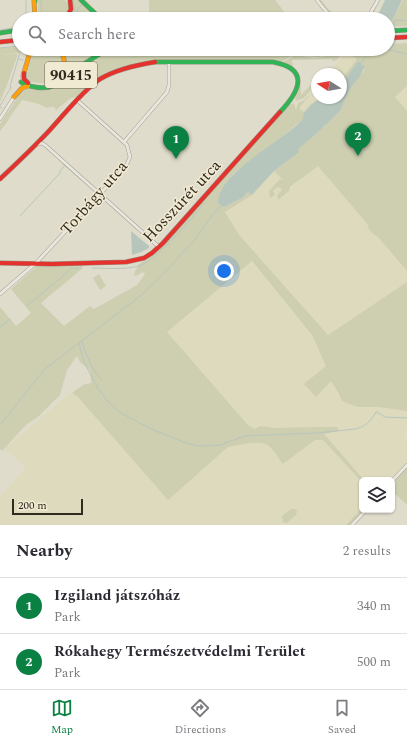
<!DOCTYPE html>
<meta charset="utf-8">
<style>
:root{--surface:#fff;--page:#f2f2f3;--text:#2b2b33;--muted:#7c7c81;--line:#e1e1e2;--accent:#0b8043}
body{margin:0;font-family:Spectral,serif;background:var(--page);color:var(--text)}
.controls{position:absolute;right:12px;bottom:12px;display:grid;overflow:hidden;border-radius:6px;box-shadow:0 1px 3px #0004}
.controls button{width:36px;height:36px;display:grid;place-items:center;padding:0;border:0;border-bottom:1px solid var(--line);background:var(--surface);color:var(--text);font:20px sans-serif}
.compass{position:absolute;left:311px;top:68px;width:36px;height:36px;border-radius:50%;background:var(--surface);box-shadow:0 1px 3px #0004;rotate:281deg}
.scale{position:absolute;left:12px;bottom:10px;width:71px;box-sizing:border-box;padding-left:4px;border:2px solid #32291f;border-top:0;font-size:11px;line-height:14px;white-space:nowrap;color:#32291f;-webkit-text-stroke:3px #f1ead2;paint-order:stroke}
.you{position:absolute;left:224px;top:271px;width:14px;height:14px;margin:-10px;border:3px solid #fff;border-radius:50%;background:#1a73e8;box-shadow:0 0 0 6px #1a73e833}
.badge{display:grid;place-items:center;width:26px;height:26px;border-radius:50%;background:var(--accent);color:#fff;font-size:13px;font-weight:700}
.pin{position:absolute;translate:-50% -33px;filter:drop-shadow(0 1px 2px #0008)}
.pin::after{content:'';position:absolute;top:21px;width:14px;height:12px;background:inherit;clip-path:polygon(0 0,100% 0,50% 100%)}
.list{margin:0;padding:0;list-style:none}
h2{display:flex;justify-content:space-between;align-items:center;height:52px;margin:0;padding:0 16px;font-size:17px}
h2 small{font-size:13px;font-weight:400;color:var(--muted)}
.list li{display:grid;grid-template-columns:26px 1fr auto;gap:12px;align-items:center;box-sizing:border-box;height:56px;padding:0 16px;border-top:1px solid var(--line)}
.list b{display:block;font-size:15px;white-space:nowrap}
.list p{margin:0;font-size:13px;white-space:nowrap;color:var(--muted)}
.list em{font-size:13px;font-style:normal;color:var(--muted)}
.icon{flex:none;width:22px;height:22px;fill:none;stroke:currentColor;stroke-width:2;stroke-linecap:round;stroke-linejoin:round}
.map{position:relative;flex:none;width:407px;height:525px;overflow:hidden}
.search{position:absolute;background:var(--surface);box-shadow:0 1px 3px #0004;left:12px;right:12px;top:12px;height:44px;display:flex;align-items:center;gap:10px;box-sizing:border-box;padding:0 14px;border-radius:22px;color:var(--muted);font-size:15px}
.sheet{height:164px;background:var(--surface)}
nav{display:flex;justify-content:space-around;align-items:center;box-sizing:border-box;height:56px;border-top:1px solid var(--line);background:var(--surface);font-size:11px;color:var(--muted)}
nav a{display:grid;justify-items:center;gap:2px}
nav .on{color:var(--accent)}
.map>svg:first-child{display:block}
</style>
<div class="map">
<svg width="407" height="525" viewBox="0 0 407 525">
<rect width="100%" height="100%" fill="#e0dccc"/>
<path fill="#dedabe" d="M344,54L351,55L357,59L341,81V74H328Z
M407,86V282L328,335L240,236L225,212L252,195L274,171L291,188Z
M317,87V98H320L310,105L304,112L299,108Z
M251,261L312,335L326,366L305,384L331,380L338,392L342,401L357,407H379L407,411V429L404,435L407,438V463L391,480H364L324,434L338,431L337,427H313L276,428L260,426L255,429L248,425L167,332Z
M72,393L77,396L168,500L228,447L239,444L257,443L265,444L269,446L283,463L315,439L323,440L362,482V510L347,525H0V496L24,470L25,466L4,449L69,394Z"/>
<path fill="#cdcfb0" d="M38,0H65L66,2H69L70,8L64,19H38Z
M72,0H78L94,15V19H69L73,9Z
M149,0H275L290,19H149Z
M316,0H321L329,10L343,17L369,15L379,0L373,15L375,18L395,15L403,0H407V26L388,27V19H335L328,15Z
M407,43V86L395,97L407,111V271L378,237L373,234L367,227L369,226L318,166L290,187L289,191L278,200L277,195L282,190L280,188L277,187L273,191L275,195L270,198L269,191L280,179L283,180L274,171L298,152L297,149L315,135L340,111L349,91L365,69L358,61L346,78L342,79L357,59L351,55L344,54L345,51L317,57L294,54L282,62H157L117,70L78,97L71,98L56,110L54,107H50L47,108L39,104L22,100C19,106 15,109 12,114C8,120 5,126 0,131V124L21,92L27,88L43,90L113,49H388V44Z
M19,47V53L0,55V48Z
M34,49H57L64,62C63,66 62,71 60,74C53,86 39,84 28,81L26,77Z
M62,49H105L63,78C68,67 69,59 62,49Z
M18,54L7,85L0,102V55Z
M340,54L339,58L334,61H332L333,59L292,60C292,67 296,69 298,75C301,81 301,88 301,95L317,78V84L304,98L296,101L295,98L299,89L294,69L284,62L285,61L295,55L314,58Z
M317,87L299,108L304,112L310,105L321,98L308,109L302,120L266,150L234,173L220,192L224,207L242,198L248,192L252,195L225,212L240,236L328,335L407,282V411L379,407H357L342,401L338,392L331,381L316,397L304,384L326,366L312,335L252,261L167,332L248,425L255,429L260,426L276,428L313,427H337L339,431L324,434L364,480H362V482L323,440H315L283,464C278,458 274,450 269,446C261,439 238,445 228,447L168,500L77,396L72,393L83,385L91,383L90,370L80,362L77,356L67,370L60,395L38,417L27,424L2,451L0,449V307L16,326L31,313L11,289L38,265H82L83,268L41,303L64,326L90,306L94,309L137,285L145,274L143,272L136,276L134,275L135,271L138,267V265L158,250L289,105L294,103L296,110L298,103L304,100Z
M99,274L106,286L100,290L93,278Z
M407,463V505L392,491V480H391Z
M362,508V510H364L350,525H346Z
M291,509H295L297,511L296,515L287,523L283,522L282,516Z"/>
<path fill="#b7c6bd" d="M385,0H402L394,17L388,23V19H376Z
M358,61L362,64L361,65L365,66L359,78L354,84L349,91L340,111L315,135L298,149L299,152L274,171L252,195L248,192L242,198L224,207L218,203C218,173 281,142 301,121C303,119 303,116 304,113C308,108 314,101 320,99C325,96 335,98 341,98V81L346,78Z
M131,231L149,246V248L141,252L132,255Z"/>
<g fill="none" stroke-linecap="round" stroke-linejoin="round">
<path stroke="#b7c6bd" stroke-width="1" d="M41,0L42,19
M75,13L81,5H83
M42,18L55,19
M26,19V0
M70,19L75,13L73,0
M394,29V20L407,21
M0,30L19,27
M0,48L19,46
M317,49L340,51L347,49
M385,49L407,54
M389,50L395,42V40
M21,51L25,52
M19,59L23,60
M361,63L371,49
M11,88L10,86L21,49
M0,106L11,87
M0,107L2,108
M63,164L84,182
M20,216L60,173V171L65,165
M92,268C107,268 124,270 139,266C156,261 192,218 204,203
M27,306L72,268L79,269
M0,327L10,319
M82,341C86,357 92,368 102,381
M79,343L84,362L97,387L109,403L121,413L151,429L186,443L199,446L220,445L245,436L317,433L355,429C365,427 371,421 376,412H377L385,417L407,418
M0,425L45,369L140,296L170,267L196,238L213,214L223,204"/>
<defs>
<path id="street" d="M317,0C321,5 325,11 330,15C337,21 360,19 368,17L378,0
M0,119L14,97
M124,142L167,92L169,85V63
M38,144L41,143L45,145L159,247
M0,294L37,262L126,166L130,157L127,145L77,100
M392,481L407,465
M352,525L366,510"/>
<path id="fast" d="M35,0V1
M81,0L101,19
M388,31L407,30
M0,33L19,30
M155,62H273C311,69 299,92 280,112
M21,82C25,86 30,86 35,87C59,92 69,73 87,62C94,57 102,53 109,49"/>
<path id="slow" d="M34,0L35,19
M23,76L31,49
M54,83C66,74 68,61 59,49
M14,97L22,88L28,86"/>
<path id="jam" d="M66,19L71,9L70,0
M388,38L407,37
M0,42L19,40
M24,73V79L28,83
M0,179C16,164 33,148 48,132C63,116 82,91 100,79C117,69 136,65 155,62
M0,263L52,264L126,262L144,258L152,253L163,243L280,112"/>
</defs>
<use href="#street" stroke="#a5a195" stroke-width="4"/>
<use href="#fast" stroke="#959085" stroke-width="5"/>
<use href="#slow" stroke="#959085" stroke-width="5"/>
<use href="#jam" stroke="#959085" stroke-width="5"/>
<use href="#street" stroke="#e8e6dd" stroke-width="3"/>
<use href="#fast" stroke="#30b455" stroke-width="4"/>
<use href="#slow" stroke="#ff9f0a" stroke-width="4"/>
<use href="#jam" stroke="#e5322d" stroke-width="4"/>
</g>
<g text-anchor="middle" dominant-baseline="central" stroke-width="3" stroke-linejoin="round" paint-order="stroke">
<rect fill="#f1ead2" stroke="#6b6355" stroke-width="1" x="45" y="62" width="52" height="26" rx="3"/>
<g font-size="15" font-weight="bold" fill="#32291f">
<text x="71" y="75">90415</text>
</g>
<g font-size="16" fill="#32291f" stroke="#f1ead2">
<text transform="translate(94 198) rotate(-49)">Torbágy utca</text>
<text transform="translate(182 201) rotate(-47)">Hosszúrét utca</text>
</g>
</g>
</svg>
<div class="controls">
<button><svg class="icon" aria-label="layers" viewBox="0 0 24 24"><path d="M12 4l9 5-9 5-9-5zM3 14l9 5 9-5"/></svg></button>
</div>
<svg class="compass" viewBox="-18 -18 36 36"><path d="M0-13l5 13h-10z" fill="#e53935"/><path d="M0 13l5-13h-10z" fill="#7c7c81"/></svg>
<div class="scale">200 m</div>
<div class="you"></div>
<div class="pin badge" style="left:176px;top:159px">1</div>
<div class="pin badge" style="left:358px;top:156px">2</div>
<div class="search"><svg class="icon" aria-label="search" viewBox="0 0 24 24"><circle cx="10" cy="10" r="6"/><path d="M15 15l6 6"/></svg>Search here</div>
</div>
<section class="sheet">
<h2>Nearby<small>2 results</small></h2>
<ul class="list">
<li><span class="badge">1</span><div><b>Izgiland játszóház</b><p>Park</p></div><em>340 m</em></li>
<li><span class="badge">2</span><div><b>Rókahegy Természetvédelmi Terület</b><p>Park</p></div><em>500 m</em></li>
</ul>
</section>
<nav>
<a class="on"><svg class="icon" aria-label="map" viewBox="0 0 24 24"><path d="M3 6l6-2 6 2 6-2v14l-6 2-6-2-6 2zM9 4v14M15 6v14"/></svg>Map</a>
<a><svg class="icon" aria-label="directions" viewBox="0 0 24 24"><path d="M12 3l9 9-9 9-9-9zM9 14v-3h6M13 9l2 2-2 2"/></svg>Directions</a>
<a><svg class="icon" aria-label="saved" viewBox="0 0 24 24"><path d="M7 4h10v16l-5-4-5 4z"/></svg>Saved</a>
</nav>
